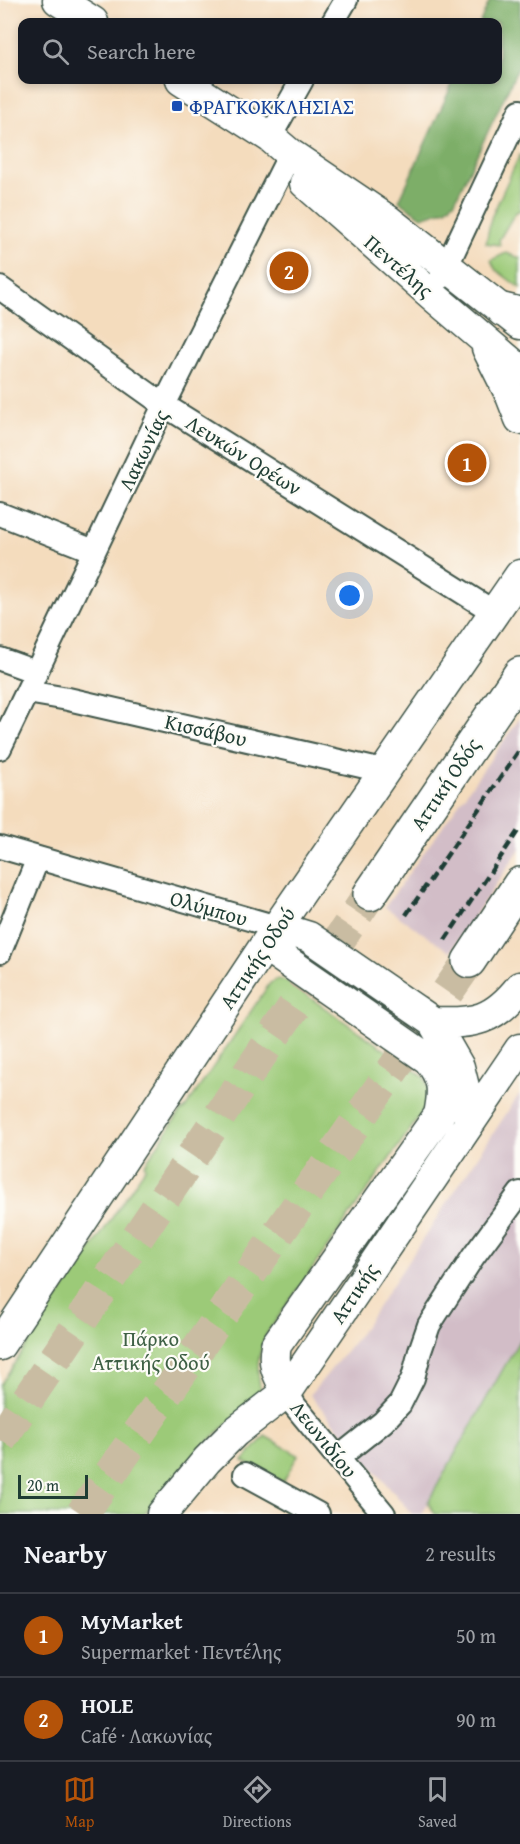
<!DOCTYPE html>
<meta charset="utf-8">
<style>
:root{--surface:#171b24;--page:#242831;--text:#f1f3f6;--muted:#9ea1a6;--line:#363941;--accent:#b45309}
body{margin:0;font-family:"Gentium Book Plus",serif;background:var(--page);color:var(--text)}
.scale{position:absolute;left:18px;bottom:15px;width:70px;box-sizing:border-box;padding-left:6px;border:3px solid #1f3d34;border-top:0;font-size:16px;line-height:21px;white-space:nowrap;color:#1f3d34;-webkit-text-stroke:4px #fdfcf7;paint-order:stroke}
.you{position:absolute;left:350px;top:596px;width:21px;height:21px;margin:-15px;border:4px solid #fff;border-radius:50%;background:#1a73e8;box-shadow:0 0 0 9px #1a73e833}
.badge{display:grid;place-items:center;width:39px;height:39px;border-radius:50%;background:var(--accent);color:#fff;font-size:20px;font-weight:700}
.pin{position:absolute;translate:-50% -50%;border:3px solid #fff;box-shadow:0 2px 6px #0006}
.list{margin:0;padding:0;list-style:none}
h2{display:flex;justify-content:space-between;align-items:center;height:78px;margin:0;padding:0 24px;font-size:26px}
h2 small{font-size:20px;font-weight:400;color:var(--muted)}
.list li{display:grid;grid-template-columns:39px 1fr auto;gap:18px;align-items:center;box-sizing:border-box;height:84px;padding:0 24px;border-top:2px solid var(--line)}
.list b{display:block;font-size:22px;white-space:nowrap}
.list p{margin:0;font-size:20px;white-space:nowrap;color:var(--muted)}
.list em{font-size:20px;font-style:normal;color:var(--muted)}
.icon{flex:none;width:33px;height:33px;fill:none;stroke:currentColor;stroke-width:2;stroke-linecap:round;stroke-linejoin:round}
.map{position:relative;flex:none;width:520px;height:1514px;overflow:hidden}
.search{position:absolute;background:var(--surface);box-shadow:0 3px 9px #0003;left:18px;right:18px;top:18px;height:66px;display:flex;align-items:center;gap:15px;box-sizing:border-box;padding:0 21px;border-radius:12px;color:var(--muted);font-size:22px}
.sheet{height:246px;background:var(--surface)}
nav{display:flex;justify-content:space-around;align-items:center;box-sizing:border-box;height:84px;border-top:2px solid var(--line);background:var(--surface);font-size:16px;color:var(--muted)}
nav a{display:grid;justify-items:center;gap:3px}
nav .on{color:var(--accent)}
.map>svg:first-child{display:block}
</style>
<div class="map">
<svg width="520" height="1514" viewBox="0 0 520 1514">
<rect width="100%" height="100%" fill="#fdfcf7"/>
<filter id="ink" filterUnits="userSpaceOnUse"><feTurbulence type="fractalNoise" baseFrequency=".0167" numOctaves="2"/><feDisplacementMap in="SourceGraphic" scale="12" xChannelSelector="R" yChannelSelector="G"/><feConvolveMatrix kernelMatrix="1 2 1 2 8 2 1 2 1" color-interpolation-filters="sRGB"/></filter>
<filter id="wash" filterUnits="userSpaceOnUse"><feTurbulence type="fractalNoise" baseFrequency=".008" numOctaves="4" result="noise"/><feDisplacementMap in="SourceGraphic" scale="24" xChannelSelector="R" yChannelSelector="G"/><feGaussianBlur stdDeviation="1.35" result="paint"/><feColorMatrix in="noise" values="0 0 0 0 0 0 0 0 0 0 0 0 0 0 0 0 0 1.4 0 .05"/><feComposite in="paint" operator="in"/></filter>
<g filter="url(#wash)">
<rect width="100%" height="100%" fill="#f4dcbd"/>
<path fill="#d2bdc7" d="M520,718V849L450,952L385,907Z
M520,1093V1339L422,1514H412L310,1395L357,1338Z"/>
<path fill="#9cca78" stroke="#5e8456" stroke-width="1.5" d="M520,154V210L515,213L499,240L500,245L486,243L491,218Z
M506,253L520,258V288L495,269L491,260Z
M278,979L286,981L424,1077L429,1091L426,1107L267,1333C257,1356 256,1368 261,1392L190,1459L144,1514H0V1385L146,1167L144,1165L181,1111L184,1110L270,983Z
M520,1339V1514H435L428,1502Z
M265,1436L298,1455L283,1482L243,1461Z"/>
<path fill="#7dae68" stroke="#4e764e" stroke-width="1.5" d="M490,0H520V64L455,201L446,209L422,217L399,201L454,80H498V22H480Z"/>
</g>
<g filter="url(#ink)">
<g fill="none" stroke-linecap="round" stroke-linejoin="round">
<path stroke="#c9bca2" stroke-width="33" stroke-dasharray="33 16" stroke-linecap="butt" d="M0,1440L370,894
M82,1514L469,961"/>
<defs>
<path id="minor" d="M333,22L346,0
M270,137L302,80
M441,278L520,111
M0,288L164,405L494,612
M0,514L94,551
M0,659L36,672
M27,692L68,699L383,771
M0,748L164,405L290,154
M0,847L277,927
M0,952L38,858
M287,1392L295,1406L384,1514
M338,1458L383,1422L400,1404L413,1378L420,1351L429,1325L473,1257L520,1193
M245,1474L318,1514"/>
<path id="major" d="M58,0L93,22
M181,80L270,137L290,154L389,221L520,324
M305,183L433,296L520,370
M487,348L511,396L520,419
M277,927L309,937L433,1022L459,1067L466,1095L469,1123
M265,946L428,1059C444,1079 444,1090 439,1115L276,1345C272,1366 278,1374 287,1392
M433,1022C474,1024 493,1021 520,987
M0,1345L277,927L520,575
M162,1514L207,1460L235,1432L287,1392L520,1049"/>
<path id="highway" d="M503,310L520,314
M370,894L520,674
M469,961L520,884"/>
</defs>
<use href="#minor" stroke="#3f5549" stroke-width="26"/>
<use href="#major" stroke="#3f5549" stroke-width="33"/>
<use href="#highway" stroke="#3f5549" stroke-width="36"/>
<use href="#minor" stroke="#fff" stroke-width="22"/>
<use href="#major" stroke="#fff" stroke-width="30"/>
<use href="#highway" stroke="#fff" stroke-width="33"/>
<path stroke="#1f3d34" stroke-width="4.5" stroke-dasharray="9 4.5" stroke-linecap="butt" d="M406,915L520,749
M445,940L520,828"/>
</g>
</g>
<rect fill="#1a4fb4" stroke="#fdfcf7" stroke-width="2" x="171" y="100" width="12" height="12" rx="3"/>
<g text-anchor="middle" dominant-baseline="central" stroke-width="4.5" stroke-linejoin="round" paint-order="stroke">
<g font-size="21" fill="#164399" stroke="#fdfcf7" text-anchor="start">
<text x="189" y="106">ΦΡΑΓΚΟΚΚΛΗΣΙΑΣ</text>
</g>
<g font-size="21" fill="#1f3d34" stroke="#fdfcf7">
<text transform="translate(399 266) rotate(41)">Πεντέλης</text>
<text transform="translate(143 450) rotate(-64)">Λακωνίας</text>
<text transform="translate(244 455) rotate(32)">Λευκών Ορέων</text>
<text transform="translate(206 730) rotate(13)">Κισσάβου</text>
<text transform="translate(445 784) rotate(-56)">Αττική Οδός</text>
<text transform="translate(209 908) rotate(16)">Ολύμπου</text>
<text transform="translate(257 958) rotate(-56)">Αττικής Οδού</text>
<text transform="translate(354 1293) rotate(-56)">Αττικής</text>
<text transform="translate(324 1439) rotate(51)">Λεωνιδίου</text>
</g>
<g font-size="21" fill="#3e6045" stroke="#fdfcf7">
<text x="151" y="1338">Πάρκο<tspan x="151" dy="24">Αττικής Οδού</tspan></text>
</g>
</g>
</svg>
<div class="scale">20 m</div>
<div class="you"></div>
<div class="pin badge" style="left:467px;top:463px">1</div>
<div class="pin badge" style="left:289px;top:271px">2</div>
<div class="search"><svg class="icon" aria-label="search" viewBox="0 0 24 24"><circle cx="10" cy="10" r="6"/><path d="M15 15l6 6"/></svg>Search here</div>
</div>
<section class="sheet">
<h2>Nearby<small>2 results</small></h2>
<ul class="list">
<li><span class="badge">1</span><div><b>MyMarket</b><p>Supermarket · Πεντέλης</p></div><em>50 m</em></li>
<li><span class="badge">2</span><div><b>HOLE</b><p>Café · Λακωνίας</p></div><em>90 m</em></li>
</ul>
</section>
<nav>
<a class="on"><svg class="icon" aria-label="map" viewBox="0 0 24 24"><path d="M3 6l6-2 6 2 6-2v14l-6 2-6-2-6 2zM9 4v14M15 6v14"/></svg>Map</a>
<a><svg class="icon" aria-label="directions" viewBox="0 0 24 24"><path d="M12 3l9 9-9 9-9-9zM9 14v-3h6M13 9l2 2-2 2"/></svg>Directions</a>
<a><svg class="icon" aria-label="saved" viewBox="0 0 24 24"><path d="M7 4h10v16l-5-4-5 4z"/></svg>Saved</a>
</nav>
